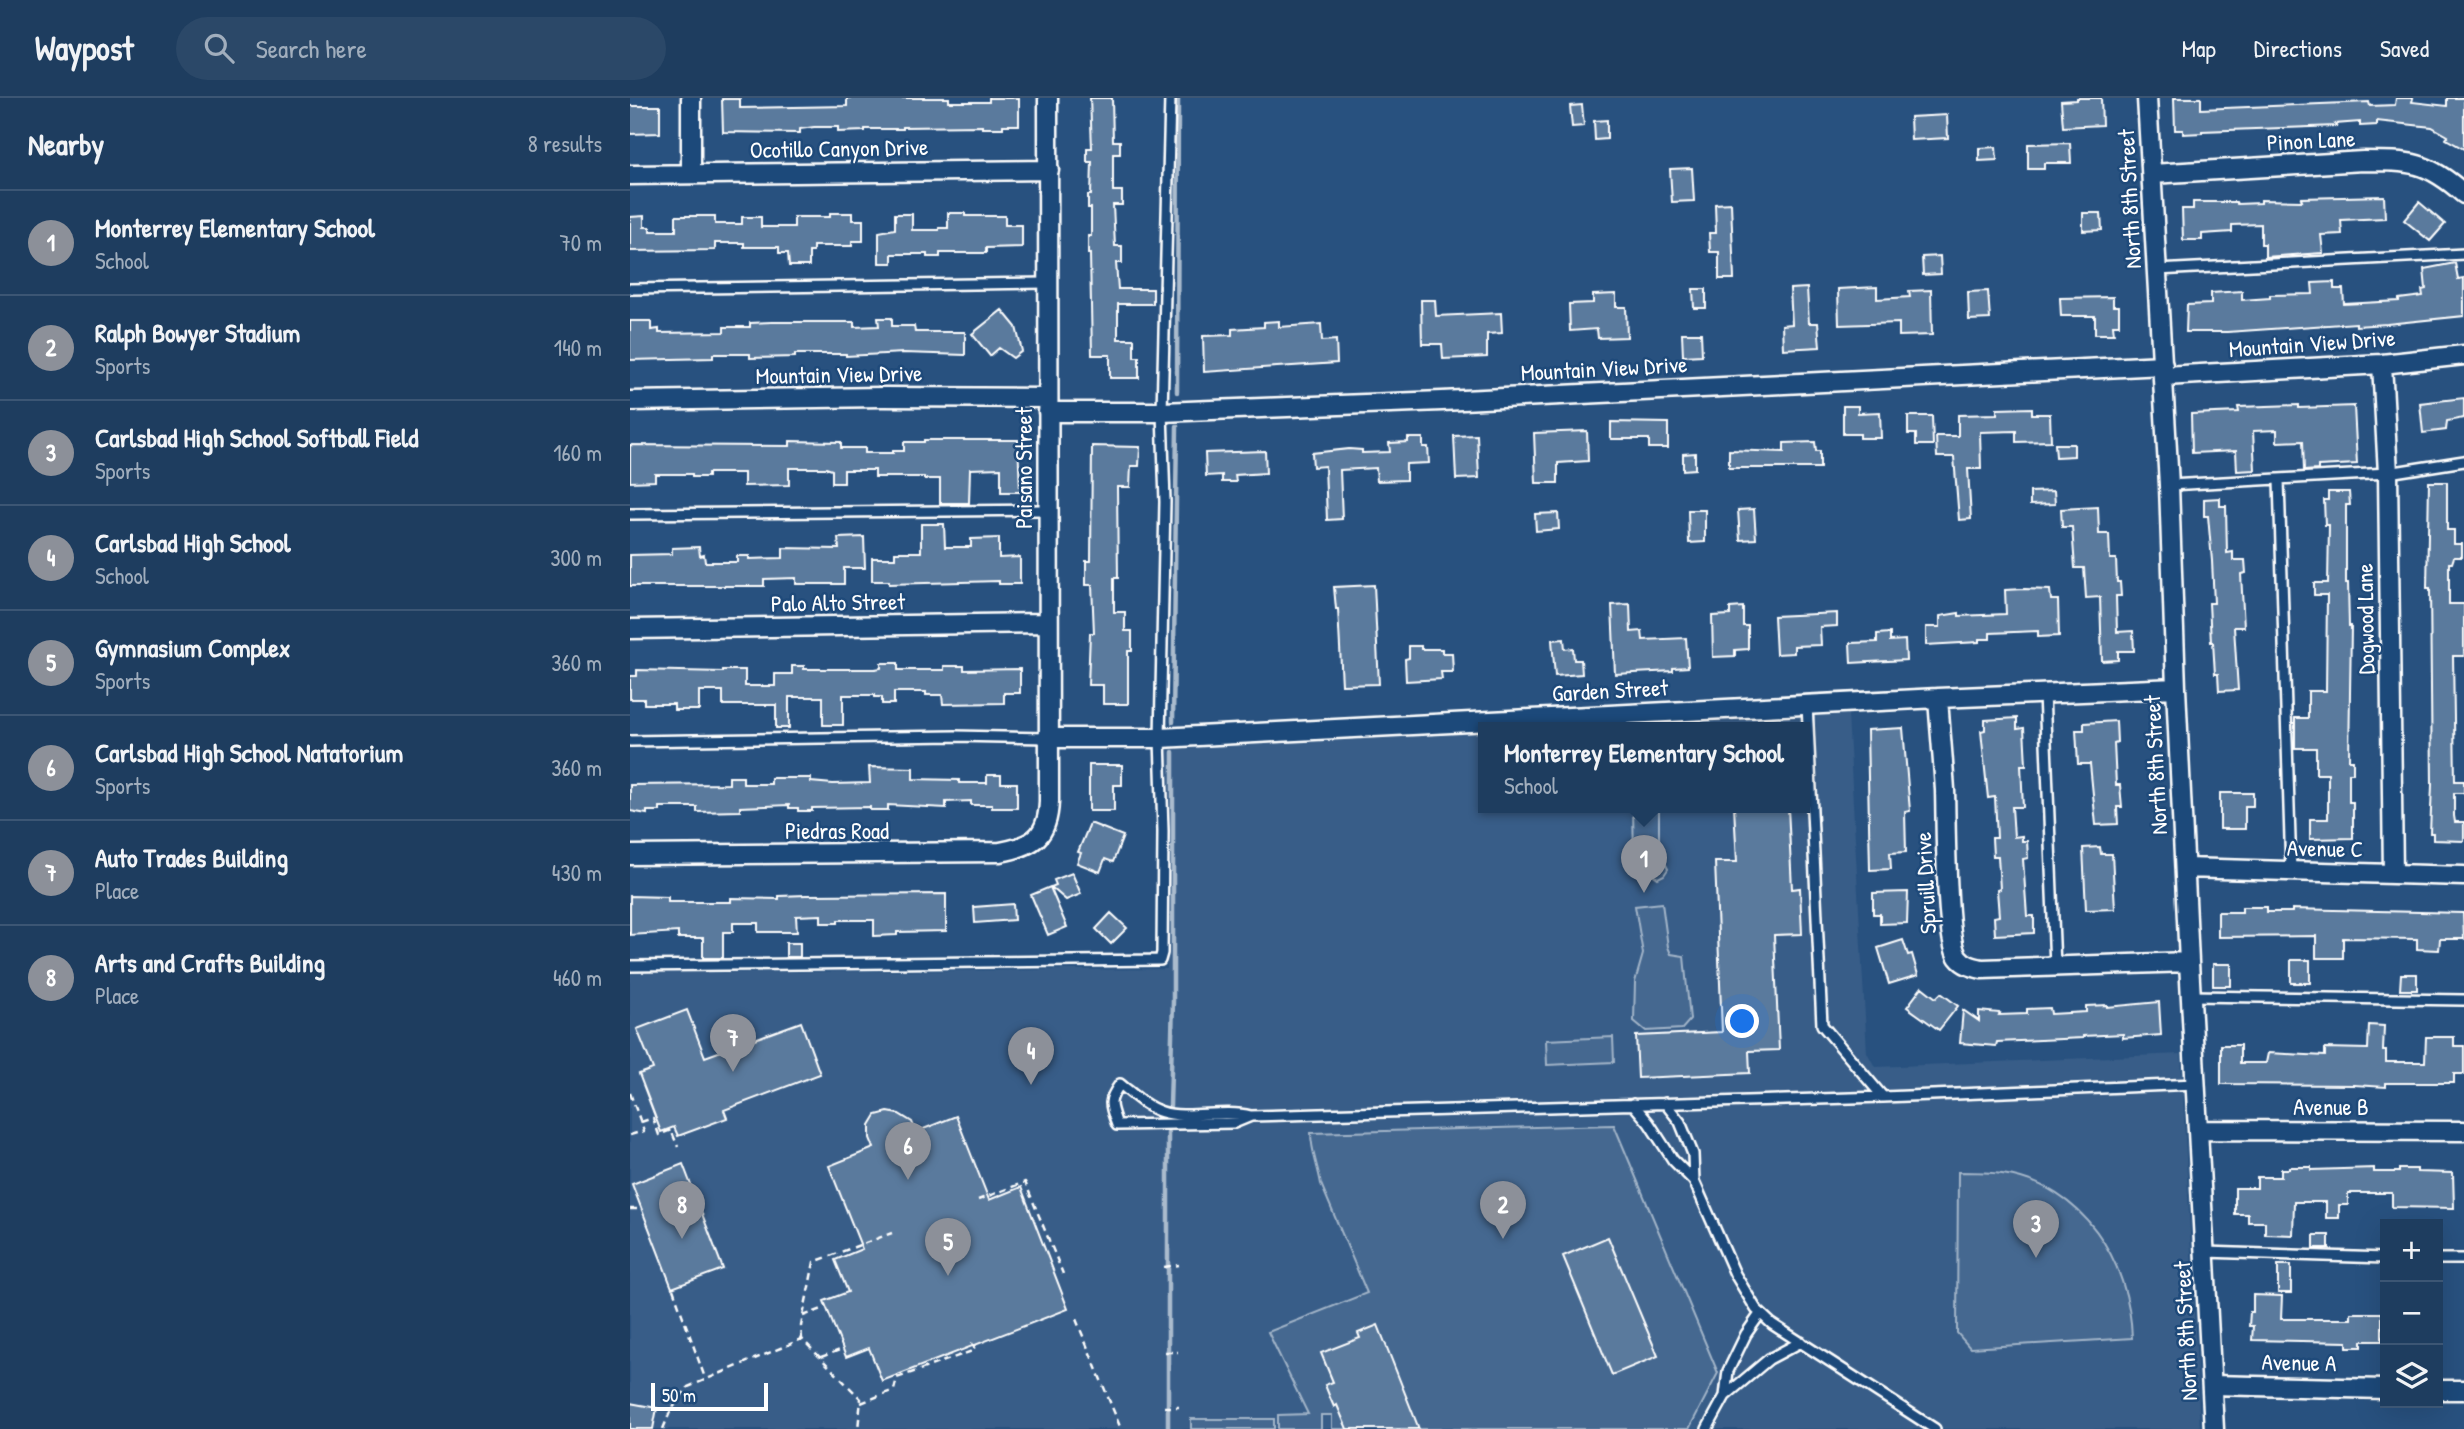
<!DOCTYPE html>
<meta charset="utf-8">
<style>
:root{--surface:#1e3d5f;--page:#2b4868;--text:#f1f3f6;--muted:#a1aebd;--line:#3c5674;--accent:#8c9099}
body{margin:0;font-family:"Patrick Hand",sans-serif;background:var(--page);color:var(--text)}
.controls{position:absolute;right:21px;bottom:21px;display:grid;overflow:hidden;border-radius:0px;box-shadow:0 7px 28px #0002}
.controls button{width:63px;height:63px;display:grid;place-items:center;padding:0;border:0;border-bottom:2px solid var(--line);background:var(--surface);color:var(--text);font:35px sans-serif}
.scale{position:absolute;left:21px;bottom:18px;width:117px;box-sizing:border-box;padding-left:7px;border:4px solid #fff;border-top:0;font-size:19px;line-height:24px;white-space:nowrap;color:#fff;-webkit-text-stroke:5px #1f4a7a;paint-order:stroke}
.you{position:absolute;left:1113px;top:924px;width:24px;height:24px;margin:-18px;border:5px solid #fff;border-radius:50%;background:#1a73e8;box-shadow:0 0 0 10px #1a73e833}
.badge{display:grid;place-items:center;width:46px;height:46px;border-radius:50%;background:var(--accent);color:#fff;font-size:23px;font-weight:700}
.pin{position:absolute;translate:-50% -58px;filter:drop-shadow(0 2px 4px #0008)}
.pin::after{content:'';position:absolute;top:37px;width:24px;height:21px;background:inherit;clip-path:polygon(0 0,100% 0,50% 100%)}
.popup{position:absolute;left:848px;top:624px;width:332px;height:91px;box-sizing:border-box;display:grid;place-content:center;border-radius:0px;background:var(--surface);filter:drop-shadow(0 2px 5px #0005);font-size:23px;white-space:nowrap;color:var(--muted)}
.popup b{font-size:26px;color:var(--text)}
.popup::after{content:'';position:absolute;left:50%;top:100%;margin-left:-14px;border:14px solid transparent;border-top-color:var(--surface)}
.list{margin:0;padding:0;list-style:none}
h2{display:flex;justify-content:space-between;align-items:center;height:91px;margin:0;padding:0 28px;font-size:30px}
h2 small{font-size:23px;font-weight:400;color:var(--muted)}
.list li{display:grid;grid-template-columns:46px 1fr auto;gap:21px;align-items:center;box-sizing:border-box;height:105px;padding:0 28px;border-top:2px solid var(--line)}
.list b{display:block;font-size:26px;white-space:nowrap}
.list p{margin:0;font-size:23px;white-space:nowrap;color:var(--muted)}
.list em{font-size:23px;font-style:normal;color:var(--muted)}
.icon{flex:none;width:38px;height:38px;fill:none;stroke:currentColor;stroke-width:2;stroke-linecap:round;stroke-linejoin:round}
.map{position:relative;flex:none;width:1834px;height:1331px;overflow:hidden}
header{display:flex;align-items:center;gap:42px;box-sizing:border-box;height:98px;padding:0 35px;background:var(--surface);border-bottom:2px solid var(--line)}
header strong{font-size:33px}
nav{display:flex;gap:38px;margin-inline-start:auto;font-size:24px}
.search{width:490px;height:63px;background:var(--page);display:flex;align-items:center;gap:18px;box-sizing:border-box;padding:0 24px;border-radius:38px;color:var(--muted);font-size:26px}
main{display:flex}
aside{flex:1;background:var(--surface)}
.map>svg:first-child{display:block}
</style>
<header>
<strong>Waypost</strong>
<div class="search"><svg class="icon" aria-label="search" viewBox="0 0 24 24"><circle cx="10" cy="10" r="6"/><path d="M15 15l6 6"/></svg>Search here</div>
<nav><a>Map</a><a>Directions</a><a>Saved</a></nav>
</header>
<main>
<aside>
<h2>Nearby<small>8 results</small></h2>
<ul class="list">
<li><span class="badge">1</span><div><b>Monterrey Elementary School</b><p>School</p></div><em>70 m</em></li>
<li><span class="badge">2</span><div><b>Ralph Bowyer Stadium</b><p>Sports</p></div><em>140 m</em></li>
<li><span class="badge">3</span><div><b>Carlsbad High School Softball Field</b><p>Sports</p></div><em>160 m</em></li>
<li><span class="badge">4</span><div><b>Carlsbad High School</b><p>School</p></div><em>300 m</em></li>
<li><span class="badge">5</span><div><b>Gymnasium Complex</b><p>Sports</p></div><em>360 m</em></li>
<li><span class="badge">6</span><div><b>Carlsbad High School Natatorium</b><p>Sports</p></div><em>360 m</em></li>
<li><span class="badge">7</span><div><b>Auto Trades Building</b><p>Place</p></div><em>430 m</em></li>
<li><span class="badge">8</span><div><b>Arts and Crafts Building</b><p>Place</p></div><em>460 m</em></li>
</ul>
</aside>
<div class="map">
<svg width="1834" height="1331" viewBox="0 0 1834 1331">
<rect width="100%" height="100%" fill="#28517f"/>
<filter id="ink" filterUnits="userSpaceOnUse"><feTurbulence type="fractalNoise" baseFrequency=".0143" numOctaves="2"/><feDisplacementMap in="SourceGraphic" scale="14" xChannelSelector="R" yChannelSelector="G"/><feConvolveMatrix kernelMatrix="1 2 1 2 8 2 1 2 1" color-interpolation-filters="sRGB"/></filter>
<g filter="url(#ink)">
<path fill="#375d88" d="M1218,616L1237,954L1245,969L1551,956L1570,1331H0V875L537,871V649L853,634V709H1175V629H966Z"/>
<path fill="#446890" stroke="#a2b4c8" stroke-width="2" d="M1003,709H1029V752L1038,771L1034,777L1028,780L1022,776L1018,770L1021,764L1018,760H1004Z
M1032,805L1038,849L1041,856L1054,858L1060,922L1052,931L1016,933L1004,923L1005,884L1013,856L1005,808Z
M983,939L984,964L917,967L916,942Z
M984,1027L1088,1275L1059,1331H702V1317H691V1331H648V1317L678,1316L638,1234L737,1195L691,1086C688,1068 681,1053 681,1035Z
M1328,1074C1343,1074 1358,1074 1372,1076C1453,1087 1500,1164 1502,1240L1340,1250L1327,1235Z
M561,1321H644V1331H561Z"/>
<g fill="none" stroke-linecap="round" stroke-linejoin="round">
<path stroke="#aabbcd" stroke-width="4.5" d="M547,294L548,0
M543,624L547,328
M540,1008L543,903V654
M538,1035V1331"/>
</g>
<path fill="#5a7a9d" stroke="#fff" stroke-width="2" d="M217,0H319V4H359V0H389V27H373V30H352V28L273,29V31H235V33L208,34V29H184L170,31V35L93,34L92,1H110V10L217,8Z
M460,0H482L483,43H490V56H483V93H492V107H483L485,148H492V165H486L488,191H523V206H488V241H504V259H509V280H480V257H462L460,156H458V138H461V110H458V97H461L462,64H457V50H462Z
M1447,0H1471L1472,27L1433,29L1431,3L1447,2Z
M1544,0H1571V11L1739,4L1740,8L1765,7L1766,0H1783L1782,4L1817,8V0H1834V51L1816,41L1818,38L1802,29L1747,23V27L1730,28V24L1705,26L1706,28L1572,33V35L1553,36V32H1545Z
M952,7L954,28L942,29L940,8Z
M0,8H30V35L0,36Z
M1317,17L1318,40L1281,42L1280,19Z
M977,22V41L965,42L964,23Z
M1440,45L1441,65H1414V71H1398V46Z
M1366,49L1367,62L1349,63V50Z
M1062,70L1064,103L1042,104L1040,71Z
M1754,98L1755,120L1711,122L1712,136L1691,137L1693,155L1635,159V146H1631V126L1602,127V134L1572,136V142H1553L1552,111H1563V104H1606L1607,106L1631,105V102L1672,103L1671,100Z
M1789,104L1815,126L1800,143L1774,122Z
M1101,105L1104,181H1089V154H1080L1079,135H1086L1085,106Z
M200,115H222V122H233V143H222V148H183V154H179V168H159L158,155H149V149H114V145H85V152L0,153V119L14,118V129H20V133H46V118H85V126H112V119H131V129H164V119H200Z
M318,115H335V118H375V127H392V149L356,150V155H310V159H297V156H262V165H249V134L265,131V116H282V132H309V130H318Z
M1453,115H1471L1472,132L1453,133Z
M1310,158L1311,176L1293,177L1292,159Z
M1825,165L1828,181L1834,180V218L1757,226L1726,228V225L1597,234H1556L1557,207L1581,206V195L1612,193V202L1640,200V197L1683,196L1682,185L1704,184V191H1713L1714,206L1769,203V201L1793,198L1792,192L1796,191L1794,171Z
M1247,189V201L1280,199L1279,193L1301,192L1302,237L1269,238V225L1209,227L1208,191Z
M1177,190L1179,225H1188L1190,249L1153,251L1152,227L1162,226L1160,191Z
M1063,191H1076V210H1064Z
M1358,193L1360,221L1339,222L1338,194Z
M986,196V209H996L997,239L968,240L967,231L940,233L939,206L963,205V197Z
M1483,199V208H1489V227H1483L1484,236H1465V218H1431L1430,200Z
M791,202H805L806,218L871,215L872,235L857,236V259L813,261L812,246H792Z
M372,212L386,229L392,253L383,260L369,250L360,258L342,236Z
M248,220H262V228H284L285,234H335V257L274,255L216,258V256H165V259L120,260V256H83V260L0,262V223H21V232L29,231V235L94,234V229H120V225L142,224H224V229L249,228Z
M649,223V229L691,226L692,243L706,242L707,265L574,274L573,238L602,237V231L634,229V224Z
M1052,235H1071L1072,257L1053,258Z
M1834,300V320L1817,323L1816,332L1793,335L1790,305Z
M1669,307V310L1724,308L1727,366L1688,368V372L1674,373L1673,343L1647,344V332L1623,333L1625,372L1607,373L1606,353L1562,355L1561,316L1609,314L1608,309Z
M1213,308H1228V315L1250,314L1251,340H1230V336H1213Z
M1402,310V316H1420L1421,343L1386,344V333L1350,334L1351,371H1338L1341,421L1329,422L1324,359H1307L1306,338H1328V317L1367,316V311Z
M1278,318H1302L1303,347H1286V336H1278Z
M981,324L1038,325V350H1019V341H981Z
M957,333L958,363L928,365V385H906L904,335Z
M847,337L849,380L826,381L824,338Z
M778,340H793V349H798L799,365L776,366V382L747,383L746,370L710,372L712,421L697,422L695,368L683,369L682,355L719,351L732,352V355L760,354L759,345L778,344Z
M294,342H388L390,394H371V370L340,371L339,405H310V381H294V379H245V372H214V385H202V372L196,370H159V387L114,388V375H78V379H62V376H25V383L0,384V347L160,348V343L211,344V350H235V355H263V353H274V344H294Z
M1185,344L1186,353H1190V370H1099V352L1154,354V345Z
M1425,346H1444V358L1426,359Z
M462,348L510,349L509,368H501L500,389H487L488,480H484V514H495V533H502V553H498V606H473V587H458L460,535H464L462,487H456V463H461Z
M635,353L636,375L605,377L606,384H592V377L576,378L575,355Z
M1065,355V371L1053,372V356Z
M1799,384H1817V432H1824V446H1832V459H1824L1822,465H1819V506H1834V558H1823L1825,683H1834V695H1824V718L1825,724H1834V743L1803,742V735H1800L1802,687L1800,490H1797Z
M1424,393L1425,406L1400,407V394Z
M1698,394H1719L1720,407H1716V485H1718L1719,528H1721L1719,662H1723V675H1719V704H1723V740L1680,741V721H1698V676H1686V650H1665V620H1678V593H1696L1697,497H1684V485H1698L1699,427H1695L1694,402H1698Z
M1590,400V408H1596L1597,455L1603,454V462H1615L1616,475L1611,476L1614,529H1604L1608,592L1589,593L1588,576H1585L1583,544H1581L1579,505H1584L1582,463L1578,418H1574V401Z
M1468,409L1469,436H1479L1480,461H1486L1487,484H1490L1491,498H1486L1487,534L1503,533L1504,553H1488V562L1472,563L1470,499L1456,500L1454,470H1445L1442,429H1432L1431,411Z
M1124,411L1126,441L1110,442L1108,412Z
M1058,412H1075V444L1059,445Z
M928,415L929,431L906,433L905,416Z
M291,426H314L315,449H341V441L369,440V460L390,459V486H369V483L259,486V483H242V460H265V454H291Z
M234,439L235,470H214V486H166V480L134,481V488H0V457L42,456V450L69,449L70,458L74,457L75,464H107V458H119V461L153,460V450L209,451L208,440Z
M744,487L749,586L712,587L708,511H706L704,489Z
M1395,491L1420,492L1421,502H1428L1429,538L1408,539V533L1360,535V541H1349V544L1296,547V529H1310V518L1329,515V518L1376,516L1375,492Z
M1000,506L1001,534L1012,533L1013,542L1056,540L1058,569L1043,570V573L985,576L982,507Z
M1113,509V528H1118V551L1105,552V558L1083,559L1082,518L1100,517V510Z
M1207,515V528L1190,529L1191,547L1164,548V555L1146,556L1144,518Z
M1260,535V543L1275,542L1276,562L1221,565L1220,545L1247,544V536Z
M934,541L935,551L943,550L944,562H951L952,576L925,578L922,542Z
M779,548H791V551H812V555H822L823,574H811L812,581L776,583L775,561L779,560Z
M251,565H268V572H314V568H334V572L390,571V595H374V605L313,606L312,597H296V594H264V606H252V599H245V597H213V627H193V599H159V630H146V607H93V593H69V612H44V606H14V601H0V578H7V572L93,574V572H115V588H145V576H162V568H174V571H245L251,570Z
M1387,620V631L1394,630L1396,667H1391L1393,709H1382L1384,739L1392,738V743H1397L1398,760L1393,761L1397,818H1404V835L1365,837L1364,819L1369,818L1367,792L1370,791L1368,758H1363L1362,740H1367L1365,699L1358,700L1351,633L1355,632V622Z
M1486,623L1487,644L1484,645L1486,687H1490L1492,709H1487L1488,726L1466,727L1460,666H1448L1446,632H1454V625Z
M1273,630L1280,713L1275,714L1276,754L1260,755L1261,771L1240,772L1237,632Z
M459,667H492V687H484V713H459Z
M239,669L283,670V681L329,682V685H357V677H371V685H387V710H362V707H341V703L316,704V710L258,707V712H240V709L182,710V713H168V710H159V707L110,709V713L67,714V709H30V713H17V716L0,713V687L99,686V679H113V686H141V680H181V684L203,686L240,685Z
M1590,695H1623V708H1615V731H1590Z
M1104,709H1158L1162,791L1170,790L1172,836L1144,837L1149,952L1119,953L1120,975L1008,980L1006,938L1092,934L1085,764H1107Z
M460,725L493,738L483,764L475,761L470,774L447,765L451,755L448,754Z
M1470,749L1471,756H1482L1485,811L1456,812L1453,750Z
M442,775L451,796L436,802L421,789L426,787L424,782Z
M420,789L437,829L418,837L401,797Z
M1278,794L1277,825L1250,826V816H1243V795Z
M316,796V833L267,834V837L244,838V822H208V825H191V817L166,818L167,834H128V825H103V834H93V860H73V840H48V834L0,837V798L38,799V804H101V800L149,801V798L176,797Z
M383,806L384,822L345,825L344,809Z
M1612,809H1637V814H1662V811L1833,815L1834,841H1810L1809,852L1787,851V841L1713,840V860H1686V838L1588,839V814H1612Z
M481,815L497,830L481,846L466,831Z
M1273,842L1278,857L1282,856L1288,877L1259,886L1248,850Z
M156,845H170V859H156Z
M1661,862H1680V885H1661Z
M1583,866H1601V888H1583Z
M1771,876H1787V892H1770Z
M1292,889L1306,900L1311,895L1328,908L1309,932L1277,909Z
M1529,904L1531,937L1493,940V936L1453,938V940L1367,944L1366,948L1330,945L1333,912L1349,923V913L1370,915L1369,917L1397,916V911L1420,910L1421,916L1456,914V908L1477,907V909Z
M57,912L75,959L171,924L190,976L94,1012L97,1020L48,1038L44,1029L31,1034L9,976L23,971L7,931Z
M1739,927L1754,928L1753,953H1756V964H1795L1796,939H1824V948H1834V976H1824V985H1756V989L1724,987L1591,986V947H1610V965H1636L1638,955L1695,958V950L1738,951Z
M258,1014L269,1016L282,1024L286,1034L326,1018L359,1102L391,1089L438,1211L252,1283L239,1250L216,1259L194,1203L218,1194L205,1162L232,1151L199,1068L244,1050L240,1040V1027L246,1017Z
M53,1066L93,1171L42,1190L2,1086Z
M1659,1069H1681V1072L1744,1070V1074H1769V1071H1787V1074L1823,1075L1824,1110L1762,1109V1095H1718V1107H1709V1120H1696V1104H1664L1663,1137L1635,1136V1124H1618V1116H1605V1090H1627V1079H1651V1071H1659Z
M1684,1137H1699V1150H1684Z
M978,1139L1028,1258L982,1277L933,1158Z
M1648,1167H1661V1195H1648Z
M1623,1197L1652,1198L1651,1221H1721V1215H1752V1243H1732V1249H1717V1244L1622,1242L1623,1228H1619L1620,1214H1623Z
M748,1227L789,1331H717L707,1307L704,1309L701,1302L695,1287L703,1284L691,1255L730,1240L728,1235Z
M0,1305L27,1310L23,1331H0Z"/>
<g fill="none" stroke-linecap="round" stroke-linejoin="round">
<defs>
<path id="service" d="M1527,172L1834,156
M0,191L418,185
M1649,382L1661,774
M1539,387L1758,375L1834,363
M0,416L417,412
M1414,595L1425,869
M1177,606L1192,927L1253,999
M0,643L325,638L417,640
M0,868L530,862L532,855L533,733L530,640L535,404L532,314L540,0
M1561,898L1834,902
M1035,1005L1050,1024L1063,1056L1064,1083L1105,1176L1126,1211L1142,1226L1305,1331
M1003,1006L1019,1025L1043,1062L1064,1083
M621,1018L604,1025L487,1027C480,1007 477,1004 490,986C503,996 516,1009 532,1014C557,1022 592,1011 621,1018L1253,999L1566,986
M1575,1154L1755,1160
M1808,1161H1834
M1095,1298L1139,1261L1171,1244
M1077,1331L1095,1298L1098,1273L1116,1236L1130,1216"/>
<path id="minor" d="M61,0V76
M1517,0L1539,387L1546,590L1559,864L1584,1331
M1522,76L1733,63C1781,63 1797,63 1834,96
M0,77L419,72
M1752,266L1758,375L1763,776
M1534,278L1752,266L1834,257
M0,303L252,299L418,300
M418,314H532L812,303L1533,267
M0,531L417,525
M1308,600C1310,630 1313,661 1315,692C1316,721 1315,842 1328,859C1334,867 1343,869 1352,871L1559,864
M417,640H530L1308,600L1546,590
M0,757L370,754C404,748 418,738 419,703L418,0
M1555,770L1834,778
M1568,1032L1834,1033
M1582,1287L1755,1291
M1808,1292H1834"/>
</defs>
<use href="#service" stroke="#fff" stroke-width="14"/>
<use href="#minor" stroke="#fff" stroke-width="23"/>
<path stroke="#fff" stroke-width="2.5" stroke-dasharray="7 5" stroke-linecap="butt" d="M0,995L14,1033L0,1037
M11,1024L23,1020L29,1037L41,1032L48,1049
M348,1102L395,1084L433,1176
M0,1111H12
M534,1169L549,1167
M43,1191L75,1280
M173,1218L195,1210
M446,1221L491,1331
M172,1241L171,1228L184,1164L262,1135
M535,1254H548
M191,1259L210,1252
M231,1305L264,1292L267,1280L345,1252L342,1245
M534,1309H549
M33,1331L40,1314L58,1289L172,1241L231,1301L228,1331"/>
<use href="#service" stroke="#1f4a7a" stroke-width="9"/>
<use href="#minor" stroke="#1f4a7a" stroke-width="18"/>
</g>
</g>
<g text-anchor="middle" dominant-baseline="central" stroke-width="5" stroke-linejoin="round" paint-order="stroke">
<g font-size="23" fill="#fff" stroke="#1f4a7a">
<text transform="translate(1681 42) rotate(-3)">Pinon Lane</text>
<text transform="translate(209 50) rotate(-1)">Ocotillo Canyon Drive</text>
<text transform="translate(1499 101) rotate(-93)">North 8th Street</text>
<text transform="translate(1682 245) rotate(-4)">Mountain View Drive</text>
<text transform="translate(974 270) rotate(-3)">Mountain View Drive</text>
<text transform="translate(209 276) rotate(-1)">Mountain View Drive</text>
<text transform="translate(393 370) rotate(-90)">Paisano Street</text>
<text transform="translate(208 504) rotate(-1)">Palo Alto Street</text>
<text transform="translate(1735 521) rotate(-91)">Dogwood Lane</text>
<text transform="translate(980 592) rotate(-3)">Garden Street</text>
<text transform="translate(1525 667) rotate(-93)">North 8th Street</text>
<text x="207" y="732">Piedras Road</text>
<text transform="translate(1695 750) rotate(1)">Avenue C</text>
<text transform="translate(1295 785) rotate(-93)">Spruill Drive</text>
<text x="1701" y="1008">Avenue B</text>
<text transform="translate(1555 1233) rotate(-93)">North 8th Street</text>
<text transform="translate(1669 1264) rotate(1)">Avenue A</text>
</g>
</g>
</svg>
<div class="controls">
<button>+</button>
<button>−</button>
<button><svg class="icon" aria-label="layers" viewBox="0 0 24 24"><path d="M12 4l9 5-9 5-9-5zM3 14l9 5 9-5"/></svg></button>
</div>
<div class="scale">50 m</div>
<div class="you"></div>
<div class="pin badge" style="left:1014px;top:795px">1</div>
<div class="popup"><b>Monterrey Elementary School</b>School</div>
<div class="pin badge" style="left:873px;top:1141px">2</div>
<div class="pin badge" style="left:1406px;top:1160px">3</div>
<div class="pin badge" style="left:401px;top:987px">4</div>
<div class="pin badge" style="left:318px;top:1178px">5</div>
<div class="pin badge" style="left:278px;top:1082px">6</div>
<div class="pin badge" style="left:103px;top:974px">7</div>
<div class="pin badge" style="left:52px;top:1141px">8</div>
</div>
</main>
